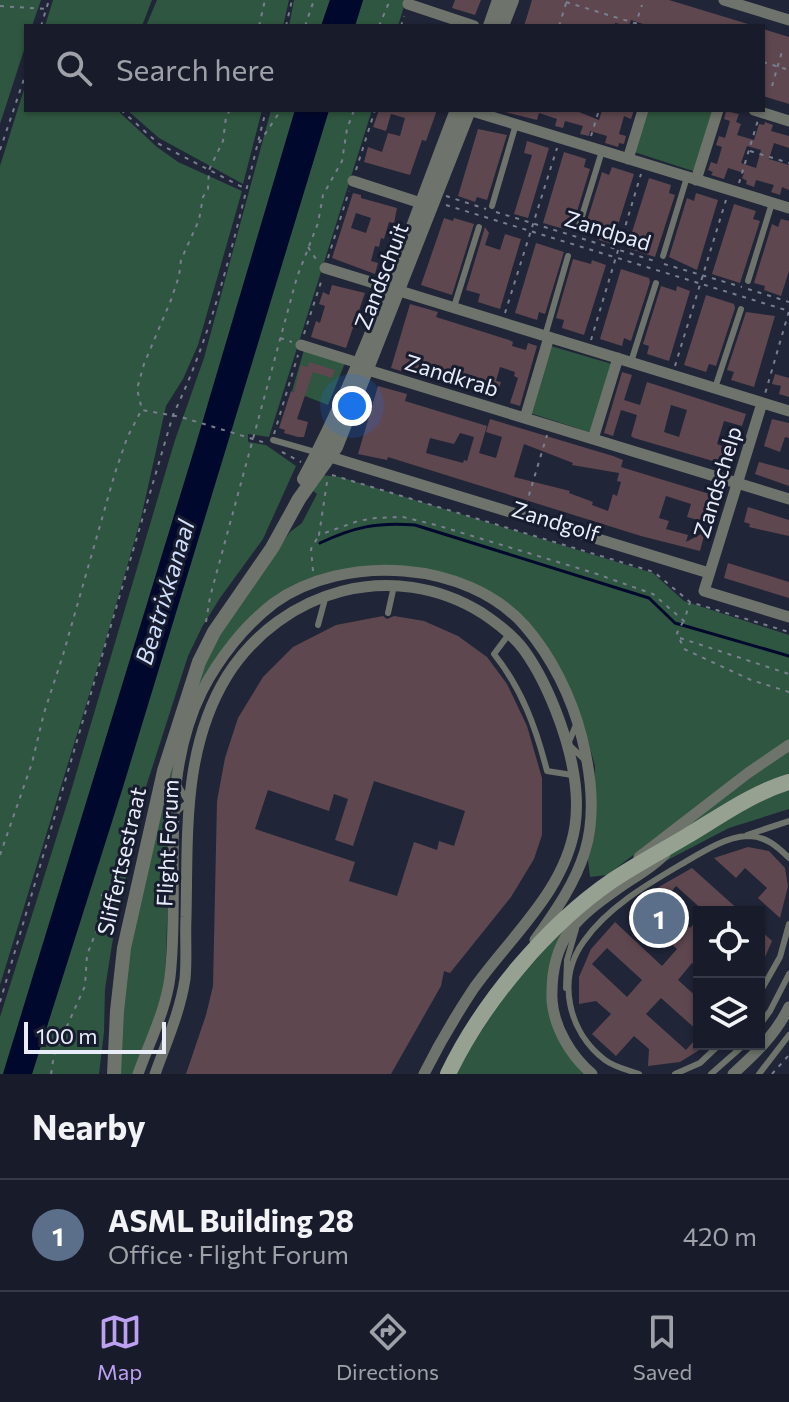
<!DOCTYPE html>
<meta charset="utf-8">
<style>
:root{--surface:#181c2a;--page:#212532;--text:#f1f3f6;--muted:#9fa1a8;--line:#363a47;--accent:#bca0f2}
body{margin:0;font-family:Commissioner,sans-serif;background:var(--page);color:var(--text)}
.controls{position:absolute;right:24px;bottom:24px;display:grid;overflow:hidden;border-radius:0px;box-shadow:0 2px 6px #0004}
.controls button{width:72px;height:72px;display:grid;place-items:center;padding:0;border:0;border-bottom:2px solid var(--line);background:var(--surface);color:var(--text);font:40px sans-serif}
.scale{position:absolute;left:24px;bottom:20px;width:142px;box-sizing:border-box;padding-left:8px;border:4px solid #e9edfa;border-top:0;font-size:22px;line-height:28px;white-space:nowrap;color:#e9edfa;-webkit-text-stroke:6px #171c2e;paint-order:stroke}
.you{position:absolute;left:352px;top:406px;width:28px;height:28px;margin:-20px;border:6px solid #fff;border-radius:50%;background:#1a73e8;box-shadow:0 0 0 12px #1a73e833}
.badge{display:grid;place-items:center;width:52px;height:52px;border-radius:50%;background:var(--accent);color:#fff;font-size:26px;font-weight:700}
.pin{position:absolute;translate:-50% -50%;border:4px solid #fff;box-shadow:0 2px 8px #0006}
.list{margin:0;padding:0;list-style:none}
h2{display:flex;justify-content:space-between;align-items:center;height:104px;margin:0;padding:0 32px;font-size:34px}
h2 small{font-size:26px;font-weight:400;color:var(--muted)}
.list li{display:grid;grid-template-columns:52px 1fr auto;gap:24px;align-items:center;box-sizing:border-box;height:112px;padding:0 32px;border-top:2px solid var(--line)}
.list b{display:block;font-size:30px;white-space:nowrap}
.list p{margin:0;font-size:26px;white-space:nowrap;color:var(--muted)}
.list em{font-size:26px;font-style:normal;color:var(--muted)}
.icon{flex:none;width:44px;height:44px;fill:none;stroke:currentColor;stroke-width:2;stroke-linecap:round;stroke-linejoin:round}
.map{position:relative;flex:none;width:789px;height:1074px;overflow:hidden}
.search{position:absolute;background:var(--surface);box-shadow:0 2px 6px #0004;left:24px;right:24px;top:24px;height:88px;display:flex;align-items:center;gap:20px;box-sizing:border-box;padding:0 28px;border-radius:0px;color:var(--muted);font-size:30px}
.sheet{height:216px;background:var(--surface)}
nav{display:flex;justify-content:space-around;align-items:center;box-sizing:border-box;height:112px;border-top:2px solid var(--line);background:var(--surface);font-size:22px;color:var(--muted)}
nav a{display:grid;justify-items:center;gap:4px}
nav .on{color:var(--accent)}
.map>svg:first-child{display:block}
</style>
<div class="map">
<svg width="789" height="1074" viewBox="0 0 789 1074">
<rect width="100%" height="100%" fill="#202538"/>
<path fill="#2f5640" d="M0,0H41L32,26H26V44L0,124Z
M53,0H152L142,26H45Z
M157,0H289L283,26H146Z
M294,0H330L321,26H289Z
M363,0H406L398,26H355Z
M26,83V110H117L157,147L178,162L242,191L198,345L183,379L166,406L141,518L105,643L0,985V166Z
M127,110H262L243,184L159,138Z
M271,110H295L196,444L3,1074H0V1017L71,791L175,440L204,358Z
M329,110H372L269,437L248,434V442L266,445L296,466L263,539L220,598L202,627L188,656L144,793L114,932L105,989L104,1032L99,1074H32Z
M647,110H715L696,172L634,152Z
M551,346L612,364L592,433L530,413Z
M304,350L345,363L328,405L292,391Z
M321,475L340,477L653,573L684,601L789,635V741L746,770L607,875L590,877L587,852L594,824L595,766L583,723L526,622L456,578L338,572L253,616L189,713L172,772L165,985L136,1074H119L127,955L165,783L204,661L236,607L290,532L302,523L317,494L311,489Z
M789,749V777L649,852Z
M789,788V809L729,828L658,865L675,845L752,802Z
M563,929H566L548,996L588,1074H453L507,992Z"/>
<path fill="#00082d" d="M330,0H363L355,26H321Z
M295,110H329L123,787L32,1074H3L196,444Z"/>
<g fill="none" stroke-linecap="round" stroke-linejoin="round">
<path stroke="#00082d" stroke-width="3" d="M320,543C354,527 377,522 415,525L649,598L675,623L789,656"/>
</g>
<path fill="#5f474f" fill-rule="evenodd" d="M455,0H481L475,15L452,8Z
M532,0H669L748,24L649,26L631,20L629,26L615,23V26H524Z
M763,29L789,37V104L763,96Z
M379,110H437L426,141L422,140L410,175L364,162L368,147L382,152L388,133L400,136L405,118L391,114L386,131L373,127Z
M574,110L599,120L602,110H634L631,119L624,116L619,134L626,136L624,144L619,143L618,147L605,143L607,136L590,131L589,136L580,134L583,126L565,121L563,128L555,126L557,119L539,113L537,120L501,111Z
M726,111L739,114L736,122L741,124L737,135L754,140L759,124L764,125L765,122L773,125L771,131L789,136V148L774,143L769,159L789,165V190L782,187L780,195L771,192L774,185L756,180L754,187L746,184L747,181L742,178L744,173L728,168L724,179L711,175L713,172L708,170L711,162L717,164L722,147L716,145L719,136L725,138L730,121L724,119ZM747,146L761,150L756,168L741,163Z
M478,129L507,135L487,200L477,197L475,202L458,196Z
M527,141L549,148L528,218L514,214L532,155L524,153Z
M564,152L586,159L584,167L590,169L571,231L543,223Z
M612,167L634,174L612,244L599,240L600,236L584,231L602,172L609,175Z
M649,178L671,185L669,193L675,195L655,257L627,248Z
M353,193L361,195V198L397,208L394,223L389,222L384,239L381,238L379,247L375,246L371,261L378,263L375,274L332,258ZM356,213L371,218L366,233L351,228Z
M696,193L718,200L697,270L669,257L687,198L694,201Z
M734,204L756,211L753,219L760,221L740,283L712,274Z
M444,218L453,221L454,218L474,224L452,295L421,285Z
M781,219L789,221V271L781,296L764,290L765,286L754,283L772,224L778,227Z
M485,227L489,233L485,245L500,250L505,234L521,239L500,309L478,302L480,294L466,290Z
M536,243L564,252L545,314L539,312L537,320L515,313Z
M573,259L591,264L592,260L606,265L584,335L562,328L564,320L556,318Z
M621,269L649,278L650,282L631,341L624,338L622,346L600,339Z
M332,285L365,293L346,348L311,337L316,321L320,323L325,306L319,304L323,292L329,295Z
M661,286L676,291L677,286L690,291L669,361L647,354L649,346L643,344Z
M706,295L734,304L735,308L716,366L709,364L706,372L684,365Z
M410,304L438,312L436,317L509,340L513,342L512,346L526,350L528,343L537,346L520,406L510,403L518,378L514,376L515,372L500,367L496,381L501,382L496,396L419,373L418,376L391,368Z
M746,312L775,316L754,387L731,380L734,372L727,370Z
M309,362L335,370L332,378L313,372L297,419L308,422L304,437H298L284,433L285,430L279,428L291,391L294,392L301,365L308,367Z
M622,372L632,375L624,400L640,405L647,382L746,414L742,426L724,421L717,444L722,446L721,449L733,454L730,466L634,438L631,436L637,415L621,410L613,436L604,433ZM671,405L687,410L679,437L664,432Z
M775,374L789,378V397L779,394L781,386L772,384Z
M378,386L407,394L405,401L487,426L479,453L496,458L502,437L486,432L490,419L613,456L623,460L621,467L716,496L720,498L712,524L687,517L691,504L666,496L659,518L669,521L666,529L688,535L686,542L705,532L700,551L641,536L388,457L387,460L358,454ZM460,433L474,437L467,461L464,460L463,463L426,453L430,438L454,444ZM524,444L573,463L572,465L619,473L617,481L621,482L617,496L613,494L608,511L592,505L593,502L569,493L570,491L514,477Z
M772,419L789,423V438L785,437L780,452L764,446Z
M759,462L789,470V486L755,474Z
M748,507L789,520V536L749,527L750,524L744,522Z
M728,563L789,582V598L724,578Z
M383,616L387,619L394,616L424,621L458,636L487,657L507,684L527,726L542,778V835L534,859L511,897L450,973L444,971L441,986L391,1074H186L206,1015L213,986L217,801L225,758L238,718L263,677L293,647L336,625ZM374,781L465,811L454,846L439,841L437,850L414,842L397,896L349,881L355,862L255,829L268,790L329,811L334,794L348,799L335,840L353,846Z
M748,847L769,851L785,868L788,886L780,918L758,898L767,888L745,868L736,878L714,858Z
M692,868L741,912H705L676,886L662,903L690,928L699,918V969L692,963L678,980L699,999V1032L661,998L646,1014L686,1050L699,1035V1044H709L680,1062L648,1066L649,1049L634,1036L616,1056L592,1034L611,1014L596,1001L579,1004V977L591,949L615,922L662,966L677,949L631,908L657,888ZM607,948L642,980L627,997L592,964Z
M759,929L772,941L759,971Z"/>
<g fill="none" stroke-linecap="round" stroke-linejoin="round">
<path stroke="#7a7f8f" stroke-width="2" stroke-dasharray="4 6" stroke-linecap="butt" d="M566,2L644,26
M0,6L46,9
M41,26L49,0
M259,26L265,0
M286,26L292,0
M305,26L314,0
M379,26L390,0
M401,26L404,16
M559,26L567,0
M635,26L642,5
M763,62L789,70
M772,86L783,48
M121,110L159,144L244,188
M230,110L226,117L223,141L209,170L208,189L203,197L199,220L181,260L179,276L171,300L144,364L137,389L142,410L181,417L266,443
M591,136L599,110
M259,143L281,110
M0,150L26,73
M750,151L789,163
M356,170L375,110
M739,183L758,120
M446,196L486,209
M446,205L789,311L765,394
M496,212L658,262
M308,247L318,262
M328,258L349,191
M664,264L742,287
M748,289L789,302
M505,313L557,148
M304,334L322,279
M280,338L292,342
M591,340L641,174
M675,366L726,200
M274,434L298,355
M282,452L301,462
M332,475L654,572L690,602L789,632
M327,482L319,535L358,521L375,518L403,517L436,525L594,573L653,594L684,621L690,602
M526,505L547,435
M313,571L311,549L319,535
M206,622L210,597L297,277L318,223L323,195L342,161L347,129L354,110
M683,622L677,633L684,649L751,680L789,692
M680,638L789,674
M0,855L32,763L44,713L63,655L115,473L127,438L141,411
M101,895L123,901
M0,1002L173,415C219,320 240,212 266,110
M51,1074L54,1055L85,986L87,955L96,932L111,912L120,905
M772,1074L789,1055"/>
<path stroke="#6e746b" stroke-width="6" d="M492,206L516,124
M578,229L602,151
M663,256L687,177
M748,281L772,203
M454,307L479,227
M545,336L568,256
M631,362L656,283
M715,388L741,309
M273,440L315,452
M388,613L394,586
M318,625L325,599
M509,634L494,654C522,689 536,728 547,771L572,775
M576,725L568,744L585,760
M175,813L188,802L178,785
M747,835L789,821
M566,988L567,960L576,929
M759,994L780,957L789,924
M759,1026L770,1011L789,974
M639,1074C628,1070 614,1067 605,1060C568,1032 556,979 584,941C607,908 646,885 680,865C699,854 724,837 747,836C765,836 776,845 789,858
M675,1074L700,1063L720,1044
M711,1074L745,1044
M759,1074L789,1035"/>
<path stroke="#6e746b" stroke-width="11" d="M724,0L789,20
M408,4L474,26
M469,110L789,208
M754,110L789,121
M628,159L643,110
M696,180L718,110
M353,181L427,205
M325,268L789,411
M301,345L352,361L368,370L789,499
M762,403L704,591L789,617
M525,418L549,337
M593,439L618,358
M324,455L709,573
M639,857L748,773L789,745
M138,1074C149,1043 166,1010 170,977C181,880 157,782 202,691C219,658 245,625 274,603C344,553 467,560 525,626C552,657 572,698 582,738C591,774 596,815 585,851C575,884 554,913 535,940
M155,1074C166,1043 180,1012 185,979C187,959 185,938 186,917C188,835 182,749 227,676C282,589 393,558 482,613C497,623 513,635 524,650C540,672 551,697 560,722C571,753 580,792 575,826C565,891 510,937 474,988C456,1015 439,1044 424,1074
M592,1074C571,1056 554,1028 552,1000C550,937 577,917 626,883C640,874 654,866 665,854
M733,1074C755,1054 776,1034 789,1007"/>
<path stroke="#6e746b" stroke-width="14" d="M490,26L499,0
M502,26L512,0
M304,479C367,362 409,234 457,110
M114,1074L117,1011L124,948L164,771L199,662L214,632L272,548L299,499L336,447L469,110"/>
<path stroke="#97a192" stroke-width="16" d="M448,1074C482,1003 547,925 613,880C637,864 662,851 687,836C719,817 752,793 789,782"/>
</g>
<g text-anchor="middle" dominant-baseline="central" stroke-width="6" stroke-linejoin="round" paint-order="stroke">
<g font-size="22" fill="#e9edfa" stroke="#171c2e">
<text transform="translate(608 230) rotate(17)">Zandpad</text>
<text transform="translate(381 276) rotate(-69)">Zandschuit</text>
<text transform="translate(452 375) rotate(17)">Zandkrab</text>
<text transform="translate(717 482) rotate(-73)">Zandschelp</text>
<text transform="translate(556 521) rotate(17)">Zandgolf</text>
<text transform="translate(167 843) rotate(-87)">Flight Forum</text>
<text transform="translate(121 861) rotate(-77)">Sliffertsestraat</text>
</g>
<g font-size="24" font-style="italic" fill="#d0dffc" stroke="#171c2e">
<text transform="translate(164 592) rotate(-73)">Beatrixkanaal</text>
</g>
</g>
</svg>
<div class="controls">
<button><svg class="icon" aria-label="locate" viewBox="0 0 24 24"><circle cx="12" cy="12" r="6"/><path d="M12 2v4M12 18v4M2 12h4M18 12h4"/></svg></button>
<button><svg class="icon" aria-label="layers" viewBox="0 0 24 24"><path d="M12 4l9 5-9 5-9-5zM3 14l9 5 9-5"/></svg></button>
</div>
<div class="scale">100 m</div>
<div class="you"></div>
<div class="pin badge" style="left:659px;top:918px;background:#5c6f8a">1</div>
<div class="search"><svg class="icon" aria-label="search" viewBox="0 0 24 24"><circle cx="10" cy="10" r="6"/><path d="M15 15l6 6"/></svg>Search here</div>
</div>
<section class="sheet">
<h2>Nearby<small></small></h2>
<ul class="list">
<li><span class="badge" style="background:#5c6f8a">1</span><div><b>ASML Building 28</b><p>Office · Flight Forum</p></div><em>420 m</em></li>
</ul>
</section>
<nav>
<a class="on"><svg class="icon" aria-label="map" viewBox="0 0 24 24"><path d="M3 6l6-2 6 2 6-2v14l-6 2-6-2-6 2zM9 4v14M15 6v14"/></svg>Map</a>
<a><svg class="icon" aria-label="directions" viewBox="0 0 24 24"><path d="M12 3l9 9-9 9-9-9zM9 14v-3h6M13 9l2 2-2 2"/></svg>Directions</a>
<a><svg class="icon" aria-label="saved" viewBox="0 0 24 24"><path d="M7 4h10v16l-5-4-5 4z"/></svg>Saved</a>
</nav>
